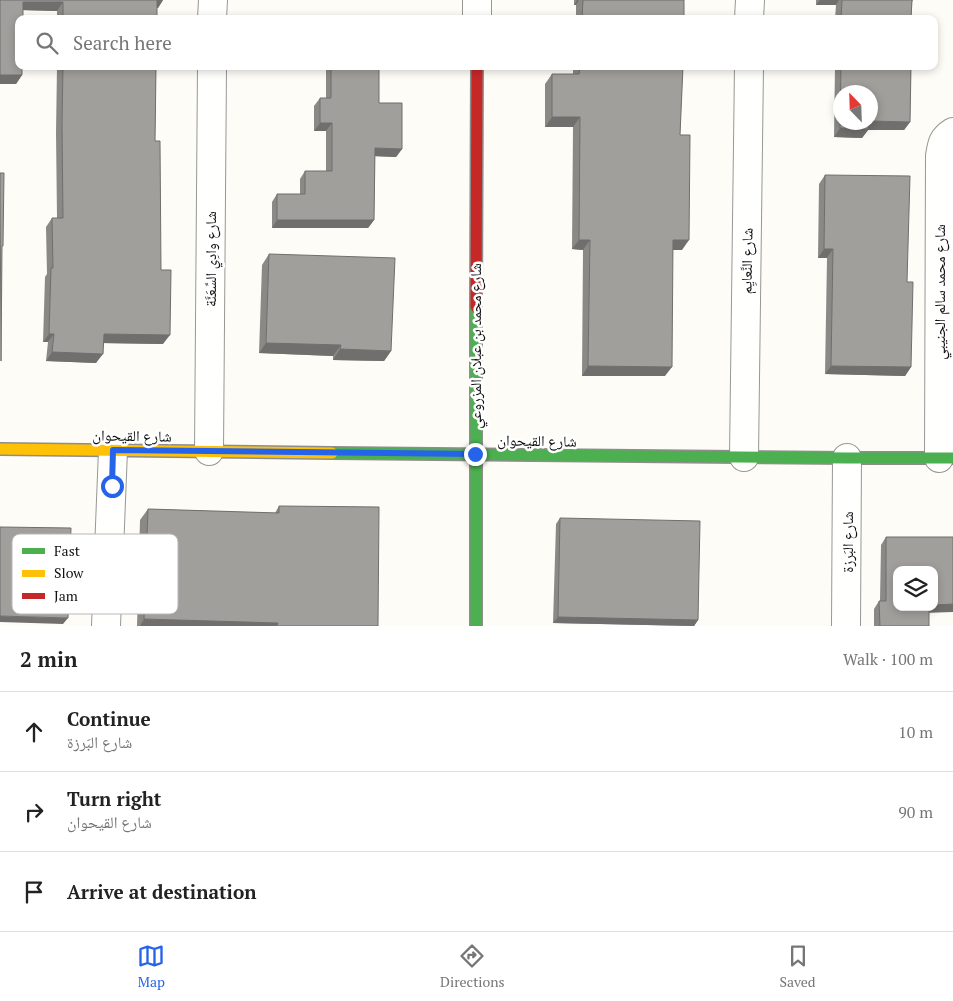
<!DOCTYPE html>
<meta charset="utf-8">
<style>
:root{--surface:#fff;--page:#f6f6f6;--text:#222;--muted:#767676;--line:#e0e0e0;--accent:#2563eb}
body{margin:0;font-family:"PT Serif","Noto Naskh Arabic",serif;background:var(--page);color:var(--text)}
.controls{position:absolute;right:15px;bottom:15px;display:grid;overflow:hidden;border-radius:10px;box-shadow:0 2px 8px #0003}
.controls button{width:45px;height:45px;display:grid;place-items:center;padding:0;border:0;border-bottom:1px solid var(--line);background:var(--surface);color:var(--text);font:25px sans-serif}
.compass{position:absolute;left:833px;top:85px;width:45px;height:45px;border-radius:50%;background:var(--surface);box-shadow:0 2px 8px #0003;rotate:337deg}
.stop{position:absolute;width:15px;height:15px;margin:-11px;border:4px solid #2563eb;border-radius:50%;background:#fff}
.stop.end{background:#2563eb;border-color:#fff;box-shadow:0 1px 5px #0008}
.list{margin:0;padding:0;list-style:none}
h2{display:flex;justify-content:space-between;align-items:center;height:65px;margin:0;padding:0 20px;font-size:21px}
h2 small{font-size:16px;font-weight:400;color:var(--muted)}
.list li{display:grid;grid-template-columns:32px 1fr auto;gap:15px;align-items:center;box-sizing:border-box;height:80px;padding:0 20px;border-top:1px solid var(--line)}
.list b{display:block;font-size:19px;white-space:nowrap}
.list p{margin:0;font-size:16px;white-space:nowrap;color:var(--muted)}
.list em{font-size:16px;font-style:normal;color:var(--muted)}
.icon{flex:none;width:28px;height:28px;fill:none;stroke:currentColor;stroke-width:2;stroke-linecap:round;stroke-linejoin:round}
.map{position:relative;flex:none;width:953px;height:626px;overflow:hidden}
.search{position:absolute;background:var(--surface);box-shadow:0 2px 8px #0003;left:15px;right:15px;top:15px;height:55px;display:flex;align-items:center;gap:12px;box-sizing:border-box;padding:0 18px;border-radius:10px;color:var(--muted);font-size:19px}
.sheet{height:305px;background:var(--surface)}
nav{display:flex;justify-content:space-around;align-items:center;box-sizing:border-box;height:70px;border-top:1px solid var(--line);background:var(--surface);font-size:14px;color:var(--muted)}
nav a{display:grid;justify-items:center;gap:2px}
nav .on{color:var(--accent)}
.map>svg:first-child{display:block}
</style>
<div class="map">
<svg width="953" height="626" viewBox="0 0 953 626">
<rect width="100%" height="100%" fill="#fdfcf7"/>
<g fill="none" stroke-linecap="round" stroke-linejoin="round">
<defs>
<path id="street" d="M212,19L213,0
M477,19V0
M749,19L750,0
M209,451L212,66
M744,457L749,66
M939,458L940,156C942,144 942,139 953,132
M106,626L113,450
M846,626L847,458"/>
<path id="fast" d="M476,307V626
M332,453L847,458H953"/>
<path id="slow" d="M0,449L332,453"/>
<path id="jam" d="M476,307L477,66"/>
</defs>
<use href="#street" stroke="#979795" stroke-width="30"/>
<use href="#fast" stroke="#8e8d8b" stroke-width="14"/>
<use href="#slow" stroke="#8e8d8b" stroke-width="14"/>
<use href="#jam" stroke="#8e8d8b" stroke-width="14"/>
<use href="#street" stroke="#fffffe" stroke-width="28"/>
<use href="#fast" stroke="#4caf50" stroke-width="11"/>
<use href="#slow" stroke="#ffc107" stroke-width="11"/>
<use href="#jam" stroke="#c62828" stroke-width="11"/>
</g>
<path fill="#8a8986" d="M0,0H163L158,8H157V19H57V11L23,10L22,75L16,84H0Z
M574,0H684V19H576V5H574Z
M816,0H913L912,2L911,19H835L836,5H816Z
M57,66H156L155,141L163,344L104,343L96,363L46,361L48,342H43L45,277L47,274L46,227L52,218H57L56,133Z
M326,66H379V103L402,149L396,157L375,156L374,220L368,228H272V202L277,194H300V179L305,171H326V131H314V106L320,98H326Z
M573,66H683L680,135L682,250H673L665,376H582L583,250L572,249L573,127H545V84L552,74H573Z
M835,66H911L910,122L904,130H868L862,138L834,137Z
M825,175L907,282L911,367L905,376L825,374L827,258H818L819,184Z
M269,254L391,351L384,361L333,360V356L259,353L262,265Z
M279,506L378,626H137L140,520L148,509L275,513Z
M560,518L698,620L694,626L553,623L556,524Z
M886,537H953V612H929V626H874V609L879,601H880L881,545Z"/>
<path fill="#716f6d" d="M156,0H163L158,8H151Z
M577,0H579L576,5H574Z
M820,0H839L836,5H816Z
M23,2H63L57,11L17,10Z
M0,75H22L16,84H0Z
M552,117H580L573,127H545Z
M870,121L910,122L904,130H868L862,138L834,137L840,128L870,122Z
M320,123H332L326,131H314Z
M375,148L402,149L396,157L369,156Z
M277,220H374L368,228H272Z
M579,240H590L583,250L572,249Z
M673,240H689L682,250H666Z
M824,249H833L827,258H818Z
M49,334H54L48,342H43Z
M104,334L170,335L163,344L98,343Z
M266,343L341,345L333,356L259,353Z
M340,349L391,351L384,361L333,360Z
M52,352L103,354L96,363L46,361Z
M588,366L672,367L665,376H582Z
M831,366L911,367L905,376L825,374Z
M953,604V612L923,613L927,607H934V605Z
M0,616L68,618L63,624L0,622Z
M558,617L698,620L694,626L553,623Z
M144,619L278,623L276,626H140Z"/>
<path fill="#a19f9c" stroke="#716f6d" d="M0,0H157V19H63V2H23V19H19V66H22V75H0Z
M583,0H684V19H582Z
M842,0H912L911,19H841Z
M63,66H156L155,141H160L161,270H171L170,335L104,334L103,354L52,352L54,334H49L51,268H53L52,218H63L62,124Z
M331,66H379V103H402V149L375,148L374,220H277V194H305V171H332V123H320V98H331Z
M580,66H683L680,135H690L689,240H673L672,367L588,366L590,240H579L580,117H552V74H579Z
M841,66H911L910,122L870,121V92H840V122H868V129L840,128Z
M0,173H4L3,246H2L1,361Z
M825,175L910,176L907,282H913L911,367L831,366L833,249H824Z
M269,254L395,258L391,351L340,349L341,345L266,343Z
M279,506L379,507L378,626H277L278,623L144,619L148,509L279,513Z
M560,518L700,521L698,620L558,617Z
M0,527L71,528L68,618L0,616Z
M886,537H953V604L934,605V570H897V607H929V626H880L879,601H886Z"/>
<g fill="none" stroke-linecap="round" stroke-linejoin="round">
<path stroke="#2563eb" stroke-width="6" d="M112,486L113,450L475,454"/>
</g>
<g text-anchor="middle" dominant-baseline="central" stroke-width="5" stroke-linejoin="round" paint-order="stroke">
<g font-size="15" fill="#111" stroke="#fff">
<text transform="translate(210 259) rotate(-90)">شارع وادِي السِّعَنَّة</text>
<text transform="translate(746 261) rotate(-89)">شارع النَّعايِم</text>
<text transform="translate(939 292) rotate(-90)">شارع محمد سالم الجنيبي</text>
<text transform="translate(475 346) rotate(-90)">شارع محمد بن عبلان المزروعي</text>
<text transform="translate(132 435) rotate(1)">شارع القيحوان</text>
<text transform="translate(537 440) rotate(1)">شارع القيحوان</text>
<text transform="translate(847 542) rotate(-90)">شارع البَرزة</text>
</g>
</g>
<rect x="12" y="534" width="166" height="80" rx="8" fill="#fff" stroke="#b8b8b8" stroke-width="1"/>
<rect x="22" y="548" width="23" height="6" fill="#4caf50"/>
<rect x="22" y="570" width="23" height="7" fill="#ffc107"/>
<rect x="22" y="593" width="23" height="6" fill="#c62828"/>
<g font-size="14" fill="#111">
<text x="54" y="556">Fast</text>
<text x="54" y="578">Slow</text>
<text x="54" y="601">Jam</text>
</g>
</svg>
<div class="controls">
<button><svg class="icon" aria-label="layers" viewBox="0 0 24 24"><path d="M12 4l9 5-9 5-9-5zM3 14l9 5 9-5"/></svg></button>
</div>
<svg class="compass" viewBox="-18 -18 36 36"><path d="M0-13l5 13h-10z" fill="#e53935"/><path d="M0 13l5-13h-10z" fill="#767676"/></svg>
<div class="stop" style="left:112px;top:486px"></div>
<div class="stop end" style="left:475px;top:454px"></div>
<div class="search"><svg class="icon" aria-label="search" viewBox="0 0 24 24"><circle cx="10" cy="10" r="6"/><path d="M15 15l6 6"/></svg>Search here</div>
</div>
<section class="sheet">
<h2>2 min<small>Walk · 100 m</small></h2>
<ul class="list">
<li><svg class="icon" aria-label="ahead" viewBox="0 0 24 24"><path d="M12 20V5M6 11l6-6 6 6"/></svg><div><b>Continue</b><p>شارع البَرزة</p></div><em>10 m</em></li>
<li><svg class="icon" aria-label="right" viewBox="0 0 24 24"><path d="M7 20v-9h11M14 6l5 5-5 5"/></svg><div><b>Turn right</b><p>شارع القيحوان</p></div><em>90 m</em></li>
<li><svg class="icon" aria-label="arrive" viewBox="0 0 24 24"><path d="M6 21V4h12l-3 4 3 4H6"/></svg><div><b>Arrive at destination</b></div></li>
</ul>
</section>
<nav>
<a class="on"><svg class="icon" aria-label="map" viewBox="0 0 24 24"><path d="M3 6l6-2 6 2 6-2v14l-6 2-6-2-6 2zM9 4v14M15 6v14"/></svg>Map</a>
<a><svg class="icon" aria-label="directions" viewBox="0 0 24 24"><path d="M12 3l9 9-9 9-9-9zM9 14v-3h6M13 9l2 2-2 2"/></svg>Directions</a>
<a><svg class="icon" aria-label="saved" viewBox="0 0 24 24"><path d="M7 4h10v16l-5-4-5 4z"/></svg>Saved</a>
</nav>
